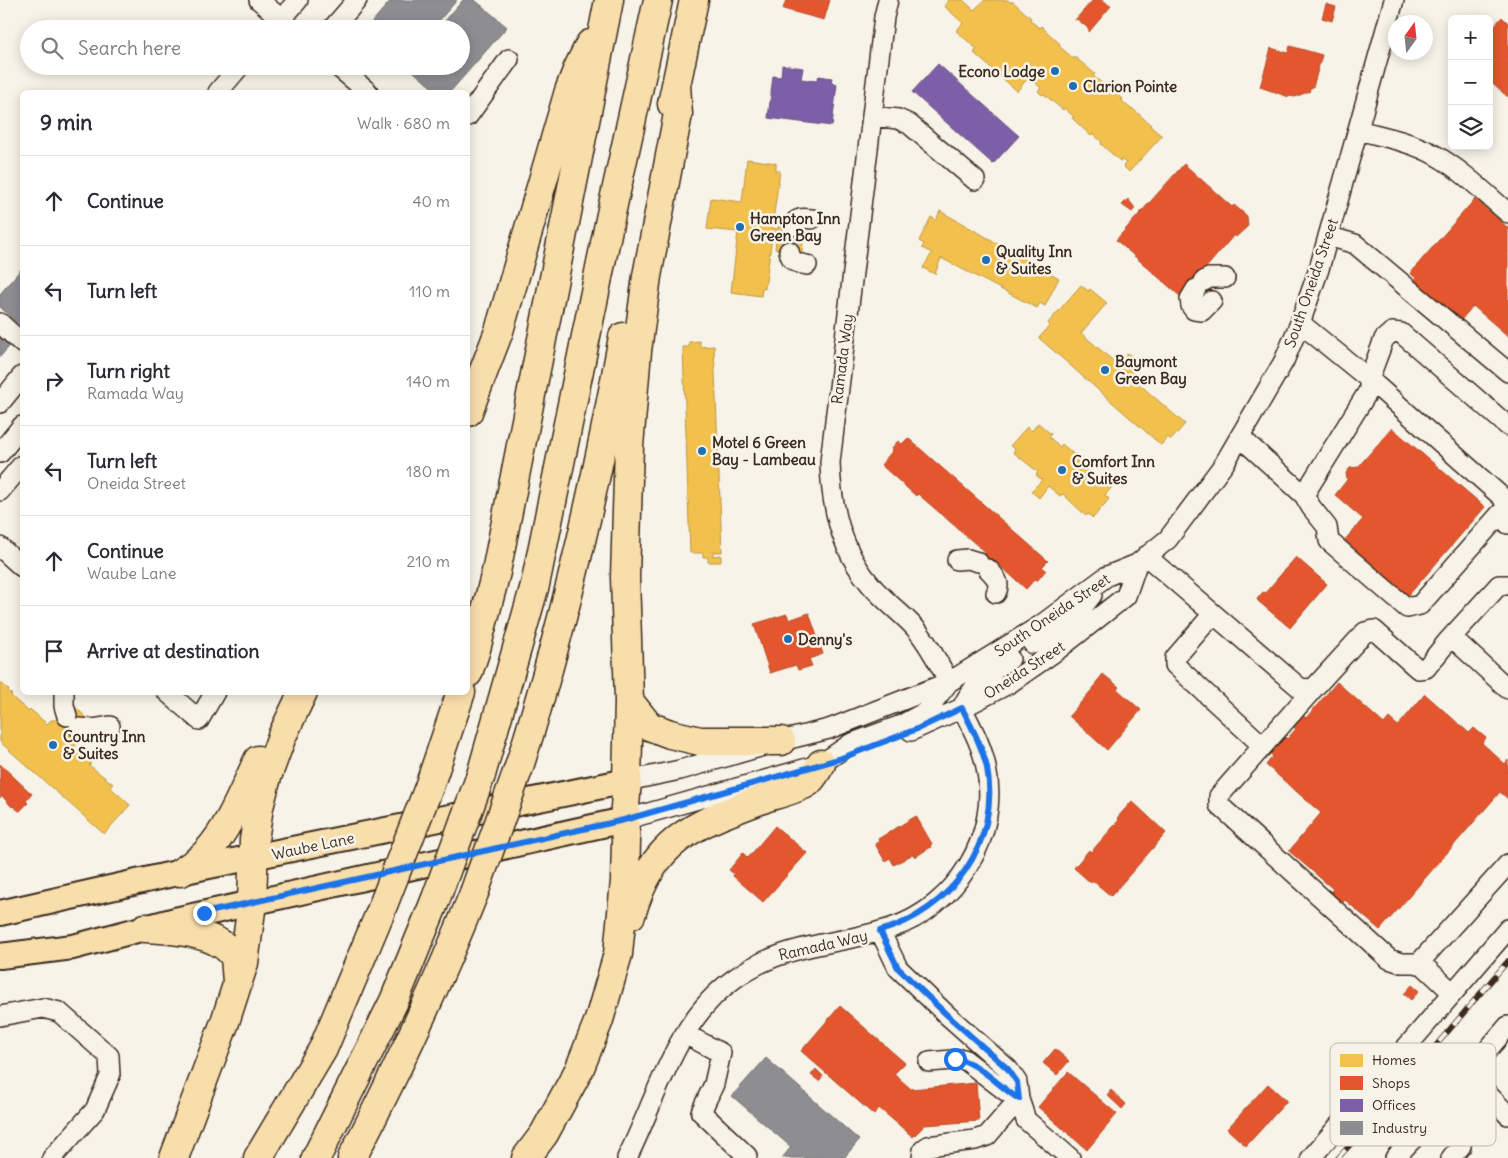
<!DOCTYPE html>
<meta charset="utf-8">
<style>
:root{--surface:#fff;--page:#f2f2f3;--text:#2b2b33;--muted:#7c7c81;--line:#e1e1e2}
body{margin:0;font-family:Delius,sans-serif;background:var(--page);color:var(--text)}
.controls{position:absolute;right:15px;top:15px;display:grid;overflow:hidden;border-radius:8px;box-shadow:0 2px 12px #0003}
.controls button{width:45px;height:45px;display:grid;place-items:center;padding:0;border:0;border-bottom:1px solid var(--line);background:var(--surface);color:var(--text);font:25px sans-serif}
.compass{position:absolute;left:1388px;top:15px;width:45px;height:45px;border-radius:50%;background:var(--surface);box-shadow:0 2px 12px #0003;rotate:15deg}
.stop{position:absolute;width:15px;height:15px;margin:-11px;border:4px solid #1a73e8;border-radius:50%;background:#fff}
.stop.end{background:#1a73e8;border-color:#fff;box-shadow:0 1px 5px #0008}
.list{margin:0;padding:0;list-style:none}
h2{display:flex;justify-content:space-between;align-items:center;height:65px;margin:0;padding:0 20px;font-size:21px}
h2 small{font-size:16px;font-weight:400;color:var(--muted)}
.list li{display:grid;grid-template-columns:32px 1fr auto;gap:15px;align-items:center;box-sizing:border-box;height:90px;padding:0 20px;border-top:1px solid var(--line)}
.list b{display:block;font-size:19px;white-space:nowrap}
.list p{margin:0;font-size:16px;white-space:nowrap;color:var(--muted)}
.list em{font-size:16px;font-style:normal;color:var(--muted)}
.icon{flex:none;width:28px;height:28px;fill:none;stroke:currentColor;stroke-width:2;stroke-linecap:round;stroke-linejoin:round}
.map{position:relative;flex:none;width:1508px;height:1158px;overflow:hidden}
.search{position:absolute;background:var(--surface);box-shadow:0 2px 12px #0003;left:20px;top:20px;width:450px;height:55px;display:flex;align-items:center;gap:12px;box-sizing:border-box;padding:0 18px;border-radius:28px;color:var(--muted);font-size:19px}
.panel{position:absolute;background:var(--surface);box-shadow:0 2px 12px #0003;left:20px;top:90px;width:450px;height:605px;border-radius:8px}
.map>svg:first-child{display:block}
</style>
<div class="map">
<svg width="1508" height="1158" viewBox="0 0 1508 1158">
<rect width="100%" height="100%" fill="#f7f3e8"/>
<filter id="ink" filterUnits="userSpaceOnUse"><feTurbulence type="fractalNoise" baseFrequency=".02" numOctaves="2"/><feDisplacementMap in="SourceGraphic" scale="10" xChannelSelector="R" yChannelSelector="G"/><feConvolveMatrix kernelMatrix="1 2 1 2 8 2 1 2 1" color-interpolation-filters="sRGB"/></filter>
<g filter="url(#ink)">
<path fill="#f2c14e" stroke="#bb9440" d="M949,0H963L974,10L985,0H1008L1011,3L1012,1L1031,18L1030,20L1039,28L1041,26L1060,44L1059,46L1074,59L1075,57L1095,74L1093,76L1103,84L1104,83L1123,100L1122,101L1131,109L1132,108L1151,125L1150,126L1162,136L1129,172L1123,166L1126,163L1122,160L1120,161L1101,144L1102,142L1093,134L1091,136L1072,118L1074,117L1064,108L1063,110L1044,94L1043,95L1041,94L1038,91L1041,88L1029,77L1017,91L974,53L977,49L956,31L963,23L944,6Z
M747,159L776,163V171H780L772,228L778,229L779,224L805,228L802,252L775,249L776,238L772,237L765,289L762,288L761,296L731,292L738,232L707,229L711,198L742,202Z
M940,211L1059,278L1045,306L1040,303L1037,308L941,258L935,274L923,268L932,253L922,248L924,244L919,241L931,217L936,220Z
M1081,285L1088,291L1090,289L1107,303L1081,333L1118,365L1128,353L1140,364L1130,376L1185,424L1171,440L1168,437L1161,445L1039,338L1050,325L1048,323Z
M700,341V347L714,346L722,552H713V556L721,555V562H708V557H703V553H690L683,347H689V342Z
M1038,423L1051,434L1049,437L1060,447L1062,444L1087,466L1085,468L1096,478L1099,476L1112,487L1105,495L1109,499L1093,518L1088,514L1086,516L1063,494L1060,496L1048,486L1039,498L1031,491L1042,480L1036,475L1038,472L1013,452L1015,449L1010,446L1027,427L1032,431Z
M0,682L9,690L8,691L12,695L11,696L28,711L30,709L47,724L51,720H57L61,723L75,707L87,718L73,734L77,737V744L74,747L91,763L89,765L113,784L110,787L130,805L104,834L0,742Z"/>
<path fill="#e4572e" stroke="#b14a29" d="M786,0H830L824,20L783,9Z
M1093,0H1103L1110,6H1111L1089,32V29L1077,19L1075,20Z
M1326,4L1336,7L1332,21L1322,18Z
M1502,17L1508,23V97L1489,81V24L1491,23L1495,25Z
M1290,46L1322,55L1313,87L1309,89L1310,91L1295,97L1290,96L1289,97L1260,87L1271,48L1288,53Z
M1184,164L1232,207L1234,205L1247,216L1248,226L1236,237L1234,235L1181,297L1116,240Z
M1128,199L1135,208L1132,212L1122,205Z
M1475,199L1508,228V336L1473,306L1461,320L1414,280L1416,278L1410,273Z
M1392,428L1485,507L1407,597L1343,542L1363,519L1335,495L1347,480L1346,473L1350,468L1358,467Z
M908,438L1048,561L1042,567L1046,570L1037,581L1035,579L1026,589L995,561L983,575L974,567L986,553L918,494L916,496L881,465L893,450L891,449L898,441L902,444Z
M1296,557L1327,584L1290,628L1258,601L1257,599L1263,592L1265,593Z
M809,613L823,654L809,659L812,666L798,670L796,665L770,673L754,624L787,614L789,620Z
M1103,674L1119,687L1117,689L1141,710L1107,750L1069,716L1096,685L1095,684Z
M1337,682L1384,724L1389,718L1398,726L1425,694L1469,733L1474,728L1486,738L1482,743L1505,764L1508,760V799L1500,792L1380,930L1345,900L1340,906L1328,895L1333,889L1289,851L1321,813L1266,765L1273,756L1267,751L1282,734L1287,739L1296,729L1290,724L1300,712L1306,718Z
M0,764L32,794L26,801L28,803L20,811H19L13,806L12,807L2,796L0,798Z
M1132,801L1166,833L1111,896L1093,881L1091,883L1074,868L1089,850L1091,852L1119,820L1117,818Z
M916,816L932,844L930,845L931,847L915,857L913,854L894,865L890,858L885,861L875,844L879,841L878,839Z
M775,826L807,853L763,902L733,876L734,874L729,870L743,853L748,858Z
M1412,985L1419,991L1411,1000L1404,994Z
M840,1006L905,1063L894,1074L911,1089L976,1083L979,1121L925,1125L913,1137L879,1108L874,1115L801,1051Z
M1055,1049L1069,1061L1057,1075L1043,1063Z
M816,1069L823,1076L819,1081L811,1075Z
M1068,1072L1117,1114L1087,1150L1038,1107Z
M1268,1084L1287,1101L1246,1146L1227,1129Z
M1111,1090L1126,1104L1122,1109L1107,1095Z"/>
<path fill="#7b5ea7" stroke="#684e7e" d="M938,64L1019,136L993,164L912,92Z
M782,65L803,68L801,79L816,81L819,76L832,78L831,83L837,84L832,126L768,118L773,76L781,77Z"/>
<path fill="#8d8d92" stroke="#746f6f" d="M391,0H457L432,29H366Z
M463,0H475L507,27L450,92H437L407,66H461V29H438Z
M22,268V327L0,307V294Z
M0,331L13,342L0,357Z
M766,1058L859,1140L844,1158H782L791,1147L732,1096Z"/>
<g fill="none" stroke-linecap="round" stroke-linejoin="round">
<path stroke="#d1cbc0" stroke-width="19" stroke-dasharray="19 9" stroke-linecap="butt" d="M789,251L792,226"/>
<defs>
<path id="minor" d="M259,0L293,29
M273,29L298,0
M332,29L357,0
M337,66L368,92
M218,92L240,66
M468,116L509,59
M872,116L898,119L909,124L975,180
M1358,130C1384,137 1412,142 1435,155C1462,170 1485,193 1508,213
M792,226C797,217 803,218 812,219
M1328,236L1355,244L1508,372
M789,251C791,262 796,263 807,265
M1204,281L1209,278H1225
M1196,289L1190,299L1191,306L1194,310L1202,311L1212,301
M0,323L22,343
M0,403L22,376
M1508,426L1401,333L1392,332L1384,339L1369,379L1503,498C1507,507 1505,515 1508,524
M1240,437L1304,495L1369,390V379L1300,323
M0,453L22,426
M0,491L22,465
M1304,495L1311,507L1327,527L1329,541L1407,608L1420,605L1508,505
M0,547L22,567
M1146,556L1300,688L1307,689L1314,688L1365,632L1374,630L1418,669L1426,668L1447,642L1456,641L1508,689
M957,560L968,559L978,562
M988,569C996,577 1001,583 996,593
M1213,614L1175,658V665L1263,746
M1447,642L1499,585H1508
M1033,644L1073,619L1092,595
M1314,688L1219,796V805L1389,959L1401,963H1415L1423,965L1453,993
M64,692V706L67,716
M167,692L199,720L215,692
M79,728L92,729L110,726
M911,731L962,708L1010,683L1056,651L1126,596L1137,564
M821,764L850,744L899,726L925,712L949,682C939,664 930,646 917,630C903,614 884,601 870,584C841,550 831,506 830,462L884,17L888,0
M627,781L680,770L781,741L829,729L949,682L1041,625L1107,576L1137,564L1168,539L1224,464L1284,361L1300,323L1319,269L1394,0
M624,820L825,763
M880,931L898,968L947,1015L1008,1069L1017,1082L1019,1099L1026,1120L1070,1158
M1418,964L1508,864
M0,1016L43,1008L59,1012L109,1056L110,1076L95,1110L52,1158
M1508,1026L1473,1067L1474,1080L1508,1115
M685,1034L721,1053L714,1084L701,1112L747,1156
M627,1158C658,1096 675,1021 734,979C785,942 835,946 891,928C956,907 1001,835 986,767C982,746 972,728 962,708C971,686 990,671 1010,659
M922,1158L923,1150L928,1146L975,1140L987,1136L1019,1099L1007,1092L964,1059L929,1062
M1311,1158L1508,929
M1395,1158C1404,1149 1432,1114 1445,1122C1451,1126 1457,1134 1462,1140L1461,1146L1451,1158"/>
<path id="major" d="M0,913L199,868L627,781
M0,956L73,947L175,920L624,820"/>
<path id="highway" d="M672,104L694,0
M468,412L499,331L569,91L578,68L590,44
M468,673L476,649L496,572L609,0
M629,701L649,726L670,734L700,741H781
M519,767C564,626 597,482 623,337
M481,775L535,585L611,214L658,0
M429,787L461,692
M181,872C190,866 199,861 206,853C229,829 244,790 258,760
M631,915C654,836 697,824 768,797C778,794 800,788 807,783C813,779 817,770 821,764
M145,928C167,929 203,932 221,944C227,947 231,952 235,957L237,982
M174,1158L225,1022L244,963L252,903L254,840L259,807L267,777L282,736L303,692
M258,1158L323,1049L380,913
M316,1158L394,1001L435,901
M352,1158C397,1071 438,983 474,893
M526,1158L544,1134L579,1070L599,1020L618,954L625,881L626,841L624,820L627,781L629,701L625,577L629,446L637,351L647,276L678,114L676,85"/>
</defs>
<use href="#minor" stroke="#3b2a1e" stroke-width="22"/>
<use href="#major" stroke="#3b2a1e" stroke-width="28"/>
<use href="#highway" stroke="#3b2a1e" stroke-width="31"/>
<use href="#minor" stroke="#f7f3e8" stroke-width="19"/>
<use href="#major" stroke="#f8deab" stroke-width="24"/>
<use href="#highway" stroke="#f8deab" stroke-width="28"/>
<defs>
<path id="rail" d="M1338,1158L1363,1131L1508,961"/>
</defs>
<use href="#rail" stroke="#3b2a1e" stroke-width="5.5"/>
<use href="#rail" stroke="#f7f3e8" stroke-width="4" stroke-dasharray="11" stroke-linecap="butt"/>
<defs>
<path id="highway-bridge" d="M474,893L519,767
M435,901L481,775
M380,913L429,787"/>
</defs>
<use href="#highway-bridge" stroke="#3b2a1e" stroke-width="31" stroke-linecap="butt"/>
<use href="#highway-bridge" stroke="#f8deab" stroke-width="28"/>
</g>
</g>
<g fill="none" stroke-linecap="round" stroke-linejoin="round" filter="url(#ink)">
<path stroke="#1a73e8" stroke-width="6" d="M204,913L624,820L839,759L917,729L962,708C972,728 982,746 987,768C1001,843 951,911 880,931L898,968L947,1015L1008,1069L1017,1082L1019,1099C1000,1088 977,1060 955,1059"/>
</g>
<g fill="#1f6fb2" stroke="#f7f3e8" stroke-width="2">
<circle cx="1055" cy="71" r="5"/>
<circle cx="1073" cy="86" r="5"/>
<circle cx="740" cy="227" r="5"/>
<circle cx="986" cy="260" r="5"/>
<circle cx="1105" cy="370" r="5"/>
<circle cx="702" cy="451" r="5"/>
<circle cx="1062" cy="470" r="5"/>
<circle cx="788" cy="639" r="5"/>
<circle cx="53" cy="745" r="5"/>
</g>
<g text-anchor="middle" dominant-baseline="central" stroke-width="5" stroke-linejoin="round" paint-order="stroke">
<g font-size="15" font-weight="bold" fill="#3b2a1e" stroke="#f7f3e8" text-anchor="start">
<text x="1045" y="71" text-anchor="end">Econo Lodge</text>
<text x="1083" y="86">Clarion Pointe</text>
<text x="750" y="218">Hampton Inn<tspan x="750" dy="17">Green Bay</tspan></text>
<text x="996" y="251">Quality Inn<tspan x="996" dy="17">&amp; Suites</tspan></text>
<text x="1115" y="361">Baymont<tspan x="1115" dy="17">Green Bay</tspan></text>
<text x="712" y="442">Motel 6 Green<tspan x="712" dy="17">Bay - Lambeau</tspan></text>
<text x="1072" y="461">Comfort Inn<tspan x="1072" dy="17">&amp; Suites</tspan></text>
<text x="798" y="639">Denny's</text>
<text x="63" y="736">Country Inn<tspan x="63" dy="17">&amp; Suites</tspan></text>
</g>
<g font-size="15" fill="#3b2a1e" stroke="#f7f3e8">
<text transform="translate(1311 283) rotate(-71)">South Oneida Street</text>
<text transform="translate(842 359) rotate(-83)">Ramada Way</text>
<text transform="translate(1052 615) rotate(-34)">South Oneida Street</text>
<text transform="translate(1024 670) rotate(-33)">Oneida Street</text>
<text transform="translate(313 846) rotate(-12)">Waube Lane</text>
<text transform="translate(823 945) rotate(-13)">Ramada Way</text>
</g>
</g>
<rect x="1330" y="1043" width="166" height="103" rx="8" fill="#f7f3e8" stroke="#bfb7ab" stroke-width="1"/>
<rect x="1340" y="1054" width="23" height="13" fill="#f2c14e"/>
<rect x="1340" y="1076" width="23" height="14" fill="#e4572e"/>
<rect x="1340" y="1099" width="23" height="13" fill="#7b5ea7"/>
<rect x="1340" y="1121" width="23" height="14" fill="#8d8d92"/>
<g font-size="14" fill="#3b2a1e">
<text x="1372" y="1065">Homes</text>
<text x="1372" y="1088">Shops</text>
<text x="1372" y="1110">Offices</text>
<text x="1372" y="1133">Industry</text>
</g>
</svg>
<div class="controls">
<button>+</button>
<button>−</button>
<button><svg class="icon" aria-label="layers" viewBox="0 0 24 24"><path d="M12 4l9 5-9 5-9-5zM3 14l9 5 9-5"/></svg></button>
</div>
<svg class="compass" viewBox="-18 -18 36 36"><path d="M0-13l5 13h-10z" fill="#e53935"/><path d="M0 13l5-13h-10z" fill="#7c7c81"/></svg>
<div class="stop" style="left:955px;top:1059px"></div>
<div class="stop end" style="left:204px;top:913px"></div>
<div class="search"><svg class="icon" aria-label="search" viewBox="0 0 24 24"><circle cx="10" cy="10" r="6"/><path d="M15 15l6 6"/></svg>Search here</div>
<section class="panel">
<h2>9 min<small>Walk · 680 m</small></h2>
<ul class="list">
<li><svg class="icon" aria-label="ahead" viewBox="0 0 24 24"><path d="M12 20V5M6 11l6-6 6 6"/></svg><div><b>Continue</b></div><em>40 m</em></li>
<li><svg class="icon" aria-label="left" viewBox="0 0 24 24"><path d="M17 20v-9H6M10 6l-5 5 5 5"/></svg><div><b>Turn left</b></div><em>110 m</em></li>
<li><svg class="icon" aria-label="right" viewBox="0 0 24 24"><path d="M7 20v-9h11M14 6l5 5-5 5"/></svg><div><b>Turn right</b><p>Ramada Way</p></div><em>140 m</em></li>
<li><svg class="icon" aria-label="left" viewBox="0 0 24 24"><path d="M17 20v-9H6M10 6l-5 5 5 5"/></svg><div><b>Turn left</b><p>Oneida Street</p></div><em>180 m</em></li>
<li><svg class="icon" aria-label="ahead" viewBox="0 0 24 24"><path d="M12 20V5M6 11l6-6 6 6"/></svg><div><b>Continue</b><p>Waube Lane</p></div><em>210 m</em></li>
<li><svg class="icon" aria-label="arrive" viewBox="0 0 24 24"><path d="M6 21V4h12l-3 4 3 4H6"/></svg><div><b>Arrive at destination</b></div></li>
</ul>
</section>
</div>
